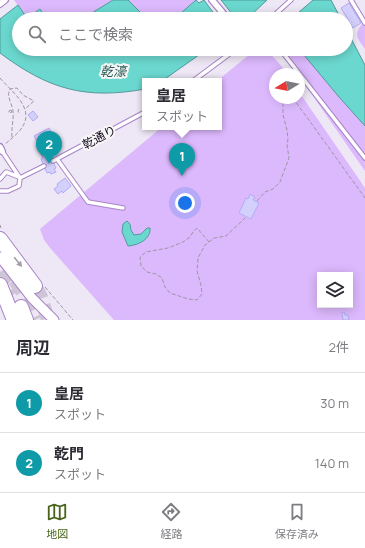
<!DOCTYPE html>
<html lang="ja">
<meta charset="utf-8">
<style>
:root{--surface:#fff;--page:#f2f2f3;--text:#2b2b33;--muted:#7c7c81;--line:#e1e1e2;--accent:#476418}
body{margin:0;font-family:Manrope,"Noto Sans JP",sans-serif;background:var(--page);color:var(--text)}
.controls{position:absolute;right:12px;bottom:12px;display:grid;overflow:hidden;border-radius:0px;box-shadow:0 2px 10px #0003}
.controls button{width:36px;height:36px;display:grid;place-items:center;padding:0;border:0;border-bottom:1px solid var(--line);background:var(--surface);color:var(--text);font:20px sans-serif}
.compass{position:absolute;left:269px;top:68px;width:36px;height:36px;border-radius:50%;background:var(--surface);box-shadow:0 2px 10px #0003;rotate:260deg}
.you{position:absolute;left:185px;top:203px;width:14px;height:14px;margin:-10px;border:3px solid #fff;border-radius:50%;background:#1a73e8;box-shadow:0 0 0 6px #1a73e833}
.badge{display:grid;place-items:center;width:26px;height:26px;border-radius:50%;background:var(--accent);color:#fff;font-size:13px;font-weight:700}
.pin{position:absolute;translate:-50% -33px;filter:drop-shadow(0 1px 2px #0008)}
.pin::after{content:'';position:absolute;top:21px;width:14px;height:12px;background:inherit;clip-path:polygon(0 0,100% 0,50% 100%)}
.popup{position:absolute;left:142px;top:78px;width:80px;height:52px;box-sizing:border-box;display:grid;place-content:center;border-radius:0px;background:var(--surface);filter:drop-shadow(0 1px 3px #0005);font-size:13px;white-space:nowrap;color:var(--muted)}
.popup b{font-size:15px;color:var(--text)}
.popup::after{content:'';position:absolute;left:50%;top:100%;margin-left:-8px;border:8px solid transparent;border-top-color:var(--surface)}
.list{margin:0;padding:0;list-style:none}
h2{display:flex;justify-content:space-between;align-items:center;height:52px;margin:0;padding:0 16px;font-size:17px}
h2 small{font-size:13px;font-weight:400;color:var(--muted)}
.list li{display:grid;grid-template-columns:26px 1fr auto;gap:12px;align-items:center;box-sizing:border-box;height:60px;padding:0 16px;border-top:1px solid var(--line)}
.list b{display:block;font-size:15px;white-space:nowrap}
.list p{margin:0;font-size:13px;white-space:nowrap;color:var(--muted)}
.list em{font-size:13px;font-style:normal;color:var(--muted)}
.icon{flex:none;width:22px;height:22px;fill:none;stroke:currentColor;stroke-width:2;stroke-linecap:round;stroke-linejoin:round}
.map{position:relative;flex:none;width:365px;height:320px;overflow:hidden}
.search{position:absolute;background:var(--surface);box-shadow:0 2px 10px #0003;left:12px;right:12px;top:12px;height:44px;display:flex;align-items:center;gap:10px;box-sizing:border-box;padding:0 14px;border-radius:22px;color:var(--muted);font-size:15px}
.sheet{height:172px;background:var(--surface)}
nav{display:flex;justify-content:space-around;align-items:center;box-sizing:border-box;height:56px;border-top:1px solid var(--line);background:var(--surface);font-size:11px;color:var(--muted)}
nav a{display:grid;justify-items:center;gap:2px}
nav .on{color:var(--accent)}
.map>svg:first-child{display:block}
</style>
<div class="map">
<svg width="365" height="320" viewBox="0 0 365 320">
<rect width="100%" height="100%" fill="#eee7f5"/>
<path fill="#dcb8fc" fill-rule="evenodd" d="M14,0H113L82,19H47L40,9L27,18Z
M128,0H196L174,19H147Z
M365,20V49C355,35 354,34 365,20Z
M256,49C270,49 279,63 287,74H275V98H299V92L365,188V320H114L51,249L44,240L40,229L162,127H219V81H217ZM250,194L254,197L253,200L259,203L251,219L239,213L246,198L248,199ZM320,275H350V305H320Z
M280,49H312L365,112V171L299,76V74Z"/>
<path fill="#6bd8cf" stroke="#529a9c" d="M113,0H128L147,19H82Z
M196,0L199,3L204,0L218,19H174Z
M221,0H267L247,19H236Z
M313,0H331L341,19H291Z
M18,5L27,18L40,9L47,19H19V49H217L210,55L206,50L162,81H145V89C85,100 48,89 0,53V19Z
M346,29L365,65V126L339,97L299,49H346Z
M127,221L130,224L131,230L134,235L141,234L147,228H150C151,239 139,245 128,246L122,232L123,224Z"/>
<path fill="#d3d0fc" stroke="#b2abf5" d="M349,3L361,23L353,28L341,8Z
M33,111L38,117L33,121L28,115Z
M49,128L53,137L39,145L34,136Z
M46,152L47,156L49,154L56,168L54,169L56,172L51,174L50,172L47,173L41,159L43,158L41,155Z
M65,178L71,186L63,193L62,191L58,194L54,189L58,186L57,184Z
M250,194L255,197L253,200L259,203L251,219L239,213L246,198L248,199Z
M344,312L345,315H348L349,320H343L342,313Z"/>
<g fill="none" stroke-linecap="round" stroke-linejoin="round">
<path stroke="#cec6d6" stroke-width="14" stroke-dasharray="14 7" stroke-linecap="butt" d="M0,272L14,294
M15,280L23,293L35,320
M35,286L41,297L48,320"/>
<defs>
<path id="service" d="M351,0L365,23
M270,19L291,0
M280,49L365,158
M193,81L236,49
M2,151L20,178
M57,159L88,202L123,208
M53,161L145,112
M0,179L6,172L19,177
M0,191H8L19,186L20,178L44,166"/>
<path id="pedestrian" d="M212,0L228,19
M0,4L5,0
M0,147L2,151"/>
<path id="tertiary" d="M0,257L32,298L54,320"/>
<path id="motorway" d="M0,239L35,286
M0,285L14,320
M21,307L26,320"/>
</defs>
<use href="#service" stroke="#a985c8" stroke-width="5.5"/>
<use href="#pedestrian" stroke="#a985c8" stroke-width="8"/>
<use href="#tertiary" stroke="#a985c8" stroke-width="11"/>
<use href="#motorway" stroke="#a985c8" stroke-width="16"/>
<path stroke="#9f95a7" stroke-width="1" stroke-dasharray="4 2" stroke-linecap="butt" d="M0,78C11,91 34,107 23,126C19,133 11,139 5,144
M293,98L365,198
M19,109L18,111L19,113
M11,110L12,112L9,113V111Z
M12,137C11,128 14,120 13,111C12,103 6,97 10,89L17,88L23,95L34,101L25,109
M257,201L265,192L273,189L280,182L289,158L287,145L288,139L287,130L283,115V98
M0,225L1,228
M209,242L197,228L193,232L190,237L183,242L168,248L146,252L140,257L141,266L147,272L156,274L162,278L165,287L170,293L188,299L197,300L202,294L201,285L197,271L198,258L205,245L214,238L226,236L245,218
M45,287L73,320"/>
<use href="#service" stroke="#fff" stroke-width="3.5"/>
<use href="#pedestrian" stroke="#fff" stroke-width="5.5"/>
<use href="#tertiary" stroke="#fff" stroke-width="9"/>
<use href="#motorway" stroke="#fff" stroke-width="14"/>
</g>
<defs><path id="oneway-solid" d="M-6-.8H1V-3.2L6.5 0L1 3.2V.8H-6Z"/></defs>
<use fill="#a39da7" href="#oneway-solid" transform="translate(18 262) rotate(51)"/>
<g text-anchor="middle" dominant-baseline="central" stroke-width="4" stroke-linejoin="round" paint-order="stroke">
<g font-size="12" fill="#190b24" stroke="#f7f7f7">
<text transform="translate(99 137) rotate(-28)">乾通り</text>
</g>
<g font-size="13" font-style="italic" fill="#2c5b57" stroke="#f7f7f7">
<text x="113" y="71">乾濠</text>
</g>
</g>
</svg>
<div class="controls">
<button><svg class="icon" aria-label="layers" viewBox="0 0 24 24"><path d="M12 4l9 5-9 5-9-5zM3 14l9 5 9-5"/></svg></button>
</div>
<svg class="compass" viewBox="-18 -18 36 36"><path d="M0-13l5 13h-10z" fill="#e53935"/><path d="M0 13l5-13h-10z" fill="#7c7c81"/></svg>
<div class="you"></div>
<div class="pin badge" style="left:182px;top:176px;background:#0f9aa8">1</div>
<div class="popup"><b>皇居</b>スポット</div>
<div class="pin badge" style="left:49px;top:164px;background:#0f9aa8">2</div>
<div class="search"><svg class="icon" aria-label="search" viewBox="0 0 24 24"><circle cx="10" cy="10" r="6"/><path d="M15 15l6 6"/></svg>ここで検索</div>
</div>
<section class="sheet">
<h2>周辺<small>2件</small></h2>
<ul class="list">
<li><span class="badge" style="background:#0f9aa8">1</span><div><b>皇居</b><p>スポット</p></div><em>30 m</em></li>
<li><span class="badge" style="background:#0f9aa8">2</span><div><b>乾門</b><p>スポット</p></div><em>140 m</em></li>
</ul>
</section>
<nav>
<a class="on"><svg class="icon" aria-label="map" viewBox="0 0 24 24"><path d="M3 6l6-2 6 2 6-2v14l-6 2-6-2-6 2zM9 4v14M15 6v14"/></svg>地図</a>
<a><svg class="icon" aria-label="directions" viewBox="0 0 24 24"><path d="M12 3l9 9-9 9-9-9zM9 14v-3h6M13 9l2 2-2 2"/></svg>経路</a>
<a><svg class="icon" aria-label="saved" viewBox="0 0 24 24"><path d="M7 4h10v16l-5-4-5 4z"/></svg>保存済み</a>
</nav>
